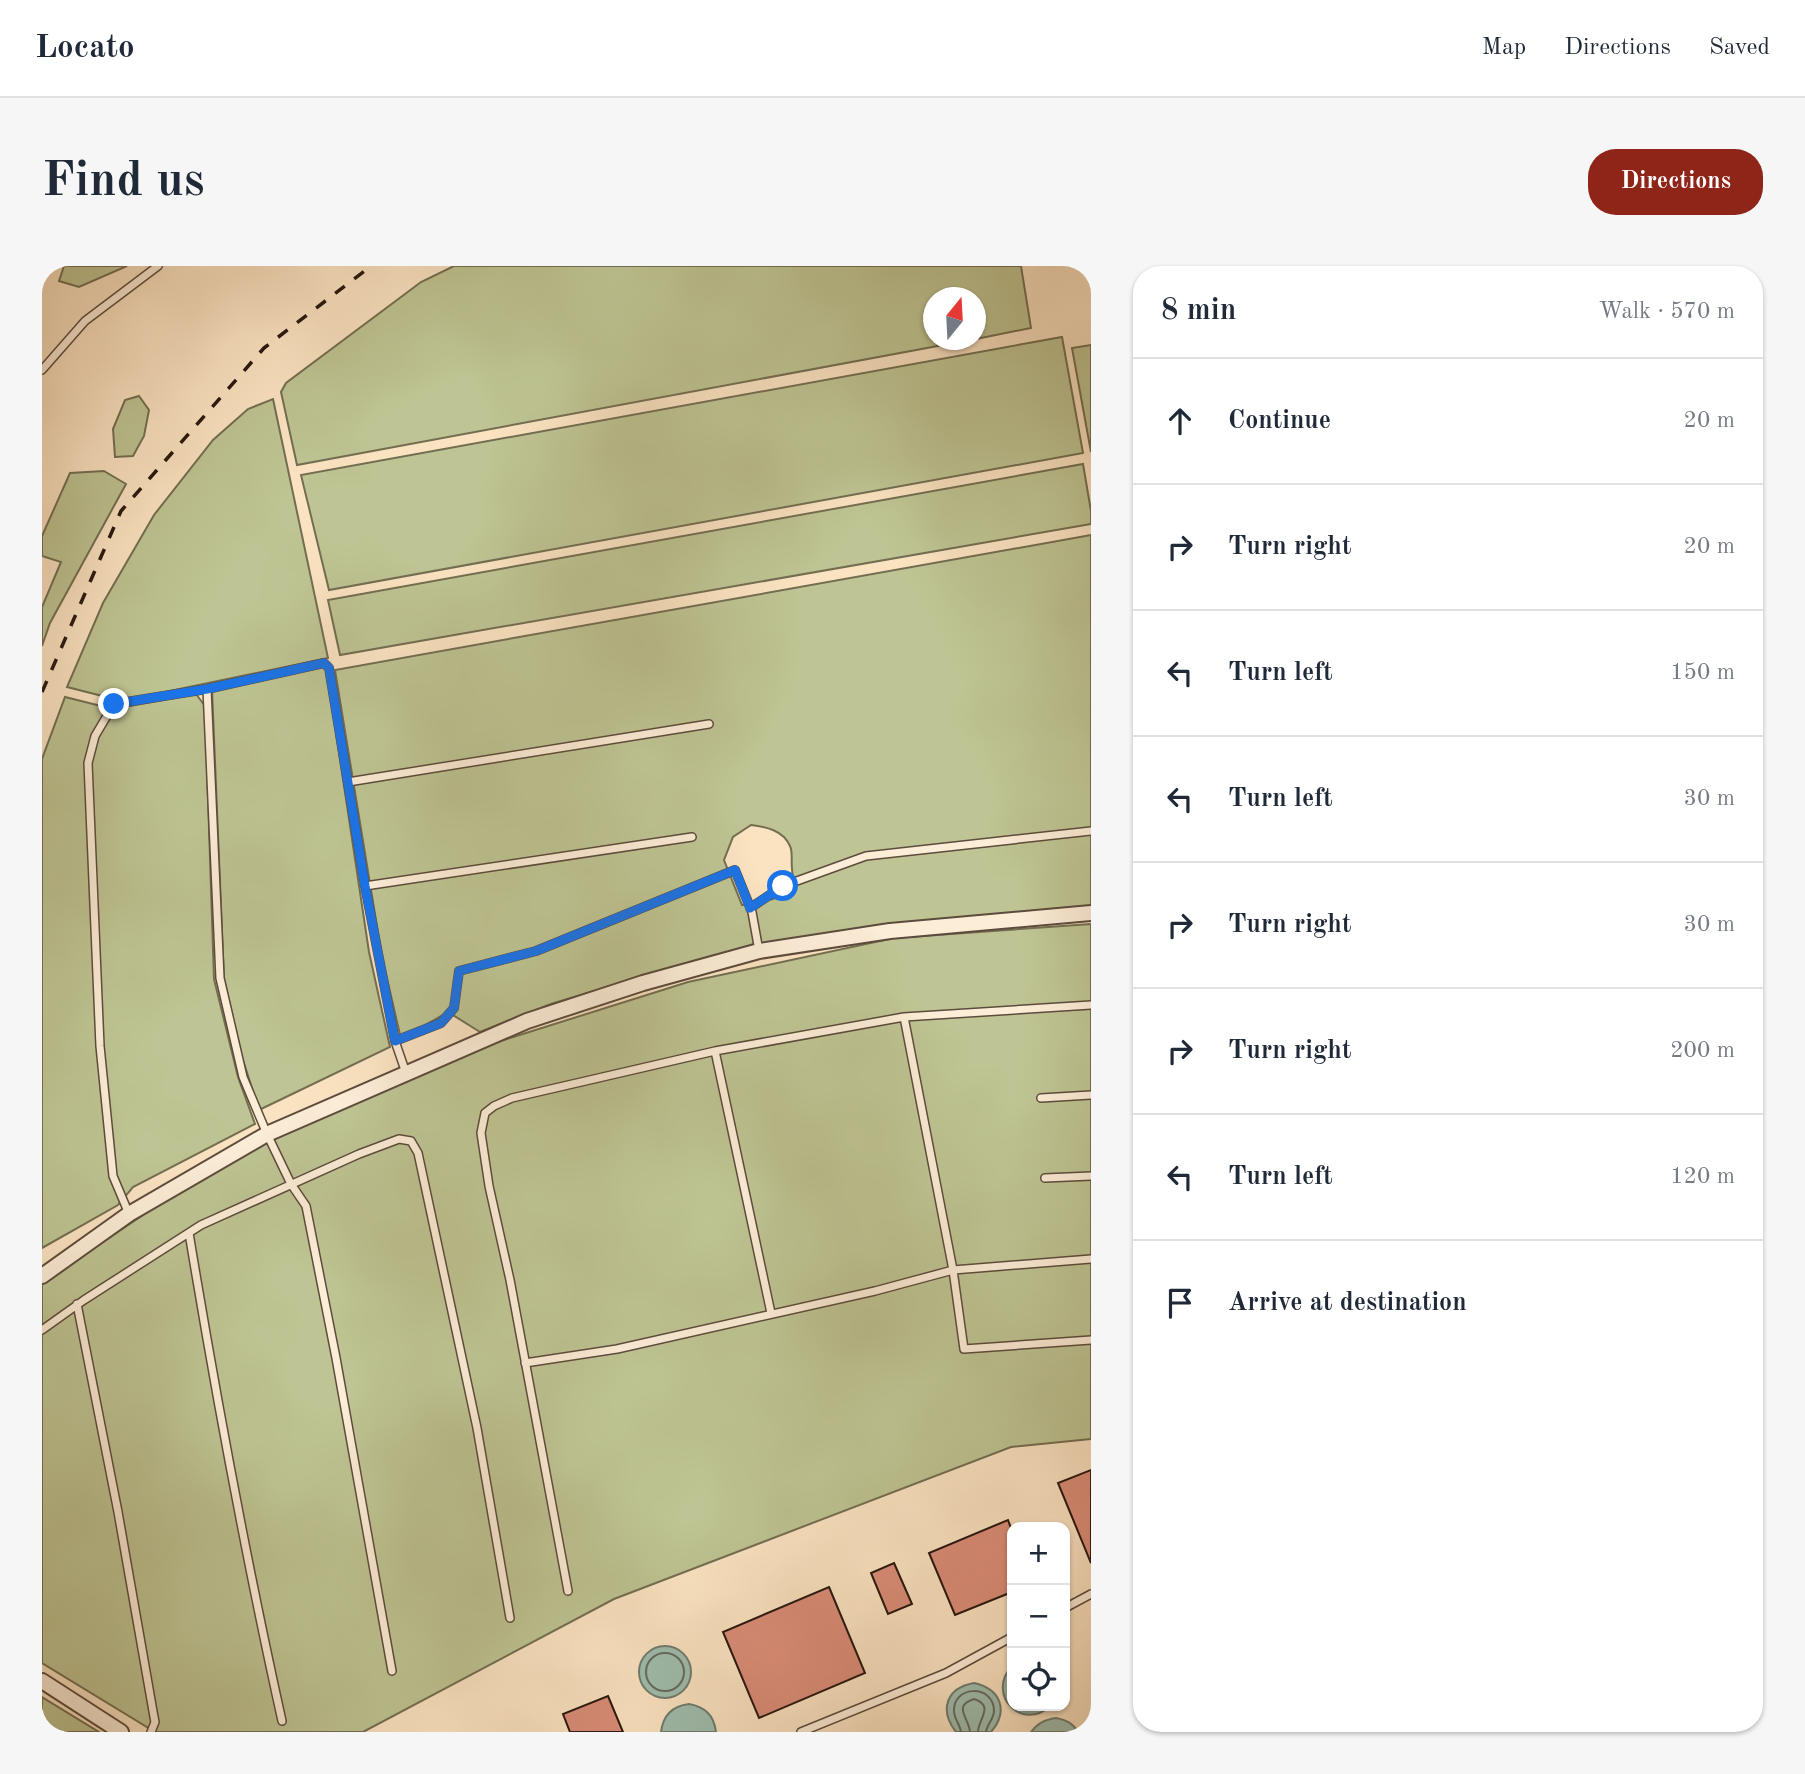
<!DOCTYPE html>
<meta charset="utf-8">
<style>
:root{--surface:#fff;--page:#f6f6f7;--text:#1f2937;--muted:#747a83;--line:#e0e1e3;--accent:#8f2418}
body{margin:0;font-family:"Old Standard TT",serif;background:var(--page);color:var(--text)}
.controls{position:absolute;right:21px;bottom:21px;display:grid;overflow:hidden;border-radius:14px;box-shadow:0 2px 5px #0004}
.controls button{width:63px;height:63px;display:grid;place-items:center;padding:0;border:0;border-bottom:2px solid var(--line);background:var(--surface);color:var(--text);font:35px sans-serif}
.compass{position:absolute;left:881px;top:21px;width:63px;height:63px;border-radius:50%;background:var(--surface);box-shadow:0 2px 5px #0004;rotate:18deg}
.stop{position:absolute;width:21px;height:21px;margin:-16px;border:5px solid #1a73e8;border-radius:50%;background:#fff}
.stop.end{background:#1a73e8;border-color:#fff;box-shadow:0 2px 7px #0008}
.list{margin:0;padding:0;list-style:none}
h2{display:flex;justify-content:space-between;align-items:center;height:91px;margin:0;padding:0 28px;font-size:30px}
h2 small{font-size:23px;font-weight:400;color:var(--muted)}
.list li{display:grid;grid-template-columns:46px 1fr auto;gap:21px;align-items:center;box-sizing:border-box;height:126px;padding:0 28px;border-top:2px solid var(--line)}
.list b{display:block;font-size:26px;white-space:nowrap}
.list em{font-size:23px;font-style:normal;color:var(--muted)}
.icon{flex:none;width:38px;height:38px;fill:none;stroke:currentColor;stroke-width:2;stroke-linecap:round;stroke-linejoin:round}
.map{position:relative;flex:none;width:1049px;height:1466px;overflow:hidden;border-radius:28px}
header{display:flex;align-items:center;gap:42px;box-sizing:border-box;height:98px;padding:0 35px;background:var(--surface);border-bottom:2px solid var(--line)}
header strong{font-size:33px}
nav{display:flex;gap:38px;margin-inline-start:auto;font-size:24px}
.intro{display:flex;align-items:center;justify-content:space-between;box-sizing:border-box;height:168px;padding:0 42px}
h1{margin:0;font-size:49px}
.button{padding:18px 32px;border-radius:28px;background:var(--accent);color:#fff;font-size:24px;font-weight:700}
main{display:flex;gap:42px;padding:0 42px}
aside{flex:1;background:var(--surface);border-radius:28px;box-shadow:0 2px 5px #0004}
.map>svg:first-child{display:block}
</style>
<header>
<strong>Locato</strong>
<nav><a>Map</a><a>Directions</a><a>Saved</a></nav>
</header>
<div class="intro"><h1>Find us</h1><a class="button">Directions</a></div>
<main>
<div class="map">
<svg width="1049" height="1466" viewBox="0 0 1049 1466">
<rect width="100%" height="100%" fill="#fbe3c2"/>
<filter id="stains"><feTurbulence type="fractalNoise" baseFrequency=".00286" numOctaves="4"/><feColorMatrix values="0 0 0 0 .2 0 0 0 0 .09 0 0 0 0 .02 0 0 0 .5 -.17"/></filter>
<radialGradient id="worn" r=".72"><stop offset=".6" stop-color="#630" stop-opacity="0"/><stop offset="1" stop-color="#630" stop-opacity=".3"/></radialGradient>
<path fill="#bec493" stroke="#736e52" stroke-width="2" fill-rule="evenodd" d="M22,0H85L37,21L17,15Z
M412,0H979L989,62L934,73L933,32H891V74H928L255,199L239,126L244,117L379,16Z
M1020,71L1041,187L287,324L259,209Z
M1049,79V186L1030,82Z
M97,130L107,144L102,170L91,190L73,191L71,163L83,134Z
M231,133L286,392L80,435L25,421L61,337L112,249L171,174L206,143Z
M1041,198L1049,245V258L298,389L286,334Z
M62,205L84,218L8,357L0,380V341L19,296L0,290V270L28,207Z
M1049,269V642L903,655L605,709L509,738L438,766L406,746L359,773L340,691L293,404ZM709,559C724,561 741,564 748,580C751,586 749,596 750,603C751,615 753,613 748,626L731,633L700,639L682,594L691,571Z
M284,400L327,686L348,781L217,844L200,791L182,713L170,423Z
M154,428L163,440L172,713L196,811L213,858L91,921L76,939L0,982V493L23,431L71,443Z
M1049,658V1173L969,1181L572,1333L321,1466H113L0,1397V1017L107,945L217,879L430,784L646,716L852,672Z
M0,1431L57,1466H0Z"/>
<path fill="#9fbeaf" stroke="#6f7c70" stroke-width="2" d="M597 1406a26 26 0 1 1 52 0a26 26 0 1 1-52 0Z
M970,1400V1440H1008C981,1466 943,1429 970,1400Z
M932,1417C959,1423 967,1445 949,1466H914C897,1444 904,1422 932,1417Z
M647,1438C663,1441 672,1449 674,1466H619C621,1449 631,1440 647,1438Z
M1014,1452C1024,1454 1031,1457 1036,1466H989C996,1457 1002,1454 1014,1452Z"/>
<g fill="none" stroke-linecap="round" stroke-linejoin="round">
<path stroke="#646b60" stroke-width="2" d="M604 1406a19 19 0 1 1 38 0a19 19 0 1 1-38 0Z
M919,1466C918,1458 912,1453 912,1445C911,1419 952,1418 952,1445C952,1453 945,1458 944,1466
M928,1466C927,1452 910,1440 932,1433C953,1440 936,1453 936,1466"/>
</g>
<path fill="#da8d78" stroke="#281811" stroke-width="2" d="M1049,1204V1297L1016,1217Z
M966,1254L970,1265V1326L913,1349L887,1287Z
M852,1297L870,1338L846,1348L829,1307Z
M787,1321L823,1407L717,1452L681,1366Z
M566,1430L581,1466H528L521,1448Z"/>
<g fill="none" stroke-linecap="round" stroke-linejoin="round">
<defs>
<path id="lane" d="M0,104L43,55L116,0
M165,423L178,712L201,811L225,868L249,918L264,940L294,1092L350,1405
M306,516L667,458
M323,620L650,571
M708,642L741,620L824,590L1049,565
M862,751L911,1004L922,1083L1049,1074
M353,775L399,757L412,742L417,705L494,685L693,604L710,646L717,685
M673,785L729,1047
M999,832L1049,829
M1003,912L1049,910
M87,948L71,910L58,780L46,497L53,470L72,438L165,423L282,397L287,402L323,620L353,775L364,807
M147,967C174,1130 204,1293 240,1455
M35,1038L76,1246L112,1451L113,1456L109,1466
M0,1064L42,1034L159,959L317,888L357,873L369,875L376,887L435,1162L468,1352
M483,1097L575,1083L833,1025L911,1004L1049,993
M526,1325L468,1014L447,920L439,867L443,847L452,840L470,832L673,785L862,751L1049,739
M1023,1342L1049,1328
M759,1466L904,1407L970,1371"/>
<path id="street" d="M0,1010L87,948L225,868L485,755L601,717L717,685L848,665L1049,647
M0,1415L79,1466"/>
</defs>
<use href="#lane" stroke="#5d4b3d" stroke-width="10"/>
<use href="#street" stroke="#5d4b3d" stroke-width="18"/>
<use href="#lane" stroke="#fcedd7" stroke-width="7"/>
<use href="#street" stroke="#fcedd7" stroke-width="14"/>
<path stroke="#281811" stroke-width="3.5" stroke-dasharray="12 12" stroke-linecap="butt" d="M0,426L79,245L222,82L329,0"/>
</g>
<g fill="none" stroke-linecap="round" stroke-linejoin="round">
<path stroke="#1a73e8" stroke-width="9" d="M72,438L165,423L282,397L287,402L323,620L353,775L399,757L412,742L417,705L494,685L693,604L708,642L741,620"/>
</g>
<rect width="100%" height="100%" filter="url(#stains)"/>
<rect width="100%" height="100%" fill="url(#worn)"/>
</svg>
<div class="controls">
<button>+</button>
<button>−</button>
<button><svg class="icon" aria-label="locate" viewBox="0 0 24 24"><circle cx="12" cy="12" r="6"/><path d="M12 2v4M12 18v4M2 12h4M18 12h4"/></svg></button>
</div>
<svg class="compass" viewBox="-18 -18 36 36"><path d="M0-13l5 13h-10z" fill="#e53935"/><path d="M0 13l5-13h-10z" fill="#747a83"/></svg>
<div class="stop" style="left:741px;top:620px"></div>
<div class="stop end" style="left:72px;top:438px"></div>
</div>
<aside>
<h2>8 min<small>Walk · 570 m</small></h2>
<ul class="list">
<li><svg class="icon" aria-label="ahead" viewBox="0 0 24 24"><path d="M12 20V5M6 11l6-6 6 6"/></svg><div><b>Continue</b></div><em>20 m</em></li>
<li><svg class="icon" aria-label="right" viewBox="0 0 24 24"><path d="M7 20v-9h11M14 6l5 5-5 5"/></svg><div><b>Turn right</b></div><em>20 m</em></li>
<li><svg class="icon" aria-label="left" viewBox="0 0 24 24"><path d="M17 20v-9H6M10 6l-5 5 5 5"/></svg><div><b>Turn left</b></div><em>150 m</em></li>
<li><svg class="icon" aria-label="left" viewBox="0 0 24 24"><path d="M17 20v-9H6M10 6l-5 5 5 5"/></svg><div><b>Turn left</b></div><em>30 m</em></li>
<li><svg class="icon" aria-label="right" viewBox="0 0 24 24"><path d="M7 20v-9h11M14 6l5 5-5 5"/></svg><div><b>Turn right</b></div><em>30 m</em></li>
<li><svg class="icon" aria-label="right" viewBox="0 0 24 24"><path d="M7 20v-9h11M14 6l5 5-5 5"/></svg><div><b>Turn right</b></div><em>200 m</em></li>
<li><svg class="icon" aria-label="left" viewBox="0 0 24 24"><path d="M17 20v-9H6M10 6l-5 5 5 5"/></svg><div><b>Turn left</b></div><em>120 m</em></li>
<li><svg class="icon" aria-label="arrive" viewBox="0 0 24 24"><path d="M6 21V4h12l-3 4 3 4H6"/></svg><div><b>Arrive at destination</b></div></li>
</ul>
</aside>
</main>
